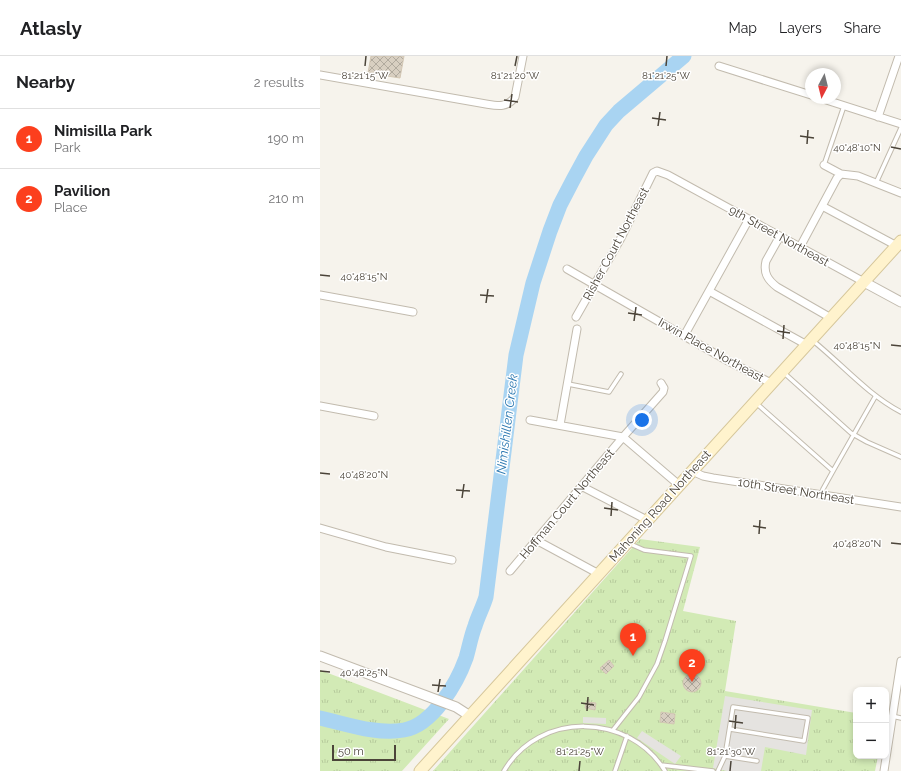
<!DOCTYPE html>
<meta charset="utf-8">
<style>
:root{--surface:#fff;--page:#f6f6f6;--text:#202124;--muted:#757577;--line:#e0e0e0;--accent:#fc3f1d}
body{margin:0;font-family:Raleway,sans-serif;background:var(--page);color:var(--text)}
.controls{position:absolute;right:12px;bottom:12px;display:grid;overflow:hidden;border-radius:8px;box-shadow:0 2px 6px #0003}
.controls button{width:36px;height:36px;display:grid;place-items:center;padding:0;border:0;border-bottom:1px solid var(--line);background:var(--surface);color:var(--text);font:20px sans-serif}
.compass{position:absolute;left:485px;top:12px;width:36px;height:36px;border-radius:50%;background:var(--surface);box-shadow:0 2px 6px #0003;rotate:187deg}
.scale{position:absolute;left:12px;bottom:10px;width:64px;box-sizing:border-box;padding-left:4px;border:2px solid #4b4439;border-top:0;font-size:11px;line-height:14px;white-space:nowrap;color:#4b4439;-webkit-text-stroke:3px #fff;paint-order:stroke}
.you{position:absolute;left:322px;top:364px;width:14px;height:14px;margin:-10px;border:3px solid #fff;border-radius:50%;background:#1a73e8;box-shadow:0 0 0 6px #1a73e833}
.badge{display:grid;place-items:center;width:26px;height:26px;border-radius:50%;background:var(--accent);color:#fff;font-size:13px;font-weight:700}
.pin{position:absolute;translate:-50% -33px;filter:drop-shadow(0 1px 2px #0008)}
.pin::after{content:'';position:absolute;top:21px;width:14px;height:12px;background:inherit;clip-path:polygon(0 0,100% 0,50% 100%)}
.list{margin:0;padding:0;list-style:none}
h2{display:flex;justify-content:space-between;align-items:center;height:52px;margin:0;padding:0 16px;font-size:17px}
h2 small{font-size:13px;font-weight:400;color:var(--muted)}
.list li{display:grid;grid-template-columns:26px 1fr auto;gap:12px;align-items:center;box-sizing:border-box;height:60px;padding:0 16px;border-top:1px solid var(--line)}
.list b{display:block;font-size:15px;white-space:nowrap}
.list p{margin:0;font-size:13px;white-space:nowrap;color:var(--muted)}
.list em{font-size:13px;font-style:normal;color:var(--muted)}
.map{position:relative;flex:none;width:581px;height:715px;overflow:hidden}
header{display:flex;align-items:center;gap:24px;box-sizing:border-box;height:56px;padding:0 20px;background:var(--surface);border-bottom:1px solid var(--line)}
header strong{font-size:19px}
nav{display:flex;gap:22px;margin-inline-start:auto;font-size:14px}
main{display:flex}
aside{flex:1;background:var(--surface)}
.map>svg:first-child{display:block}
</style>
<header>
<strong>Atlasly</strong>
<nav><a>Map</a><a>Layers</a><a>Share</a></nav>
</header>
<main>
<aside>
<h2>Nearby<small>2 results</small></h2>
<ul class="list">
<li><span class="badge">1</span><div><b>Nimisilla Park</b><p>Park</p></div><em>190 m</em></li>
<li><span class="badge">2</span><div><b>Pavilion</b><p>Place</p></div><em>210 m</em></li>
</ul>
</aside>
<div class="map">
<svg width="581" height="715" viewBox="0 0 581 715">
<defs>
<pattern id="grass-tufts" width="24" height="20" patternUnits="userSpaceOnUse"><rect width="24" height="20" fill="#d2eab5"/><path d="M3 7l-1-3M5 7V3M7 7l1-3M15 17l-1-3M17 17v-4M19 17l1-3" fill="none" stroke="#b6ca9c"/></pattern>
<pattern id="building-cross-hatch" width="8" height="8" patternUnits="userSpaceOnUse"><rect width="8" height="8" fill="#d8cfc1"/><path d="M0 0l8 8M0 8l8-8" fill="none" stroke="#b1aa9e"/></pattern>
</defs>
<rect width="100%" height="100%" fill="#f6f3ec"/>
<path fill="url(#grass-tufts)" d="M320,483L380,491L363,555L416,565L405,635L536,657V700H558L555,715H113Z
M0,614L129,663L82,715H0Z"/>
<path fill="#e5e3e0" d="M405,640L492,654L486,699L445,691L441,715H407L393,712Z
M263,661L286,662V668L263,667Z
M322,675L361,700L355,708L317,682Z"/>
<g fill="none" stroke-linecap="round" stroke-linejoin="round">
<path stroke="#a9d4f2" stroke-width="15" d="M0,662C27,668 57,679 84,674C113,669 137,627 146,602C149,592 151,580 155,570C158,560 163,551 166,541L196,299L213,227L230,175L240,149L253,124L266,100L286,69L299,55L364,0"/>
</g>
<path fill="url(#building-cross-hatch)" stroke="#d3c7b4" d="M51,0H84L80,22L48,17Z
M289,604L294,610L286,618L280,612Z
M363 627a9 9 0 1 1 18 0a9 9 0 1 1-18 0Z
M266,646L276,647L275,654L265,652Z
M341,656L355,658L354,668L340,666Z"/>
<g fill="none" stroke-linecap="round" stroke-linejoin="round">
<defs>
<path id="service" d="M504,109L524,50
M556,127L581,72
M492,284C522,308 547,338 581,356
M463,316L531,377L547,386L581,401
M248,328L289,336L301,318
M436,347L513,415
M501,439L503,433L513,415L555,341
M572,660L581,662
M293,674L319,641L337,608L345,585L371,500L324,494L308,487
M405,700L437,705
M341,709L393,715
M184,715C219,655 309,656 345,715
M295,715L307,680
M398,715L405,700L413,651L488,662L484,685L410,673"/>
<path id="minor" d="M399,10L491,39
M0,19L166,48C178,50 187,52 195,41L203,0
M500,42L581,68
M558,61L579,0
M504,109L521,118L538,120L581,137
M502,150L577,190
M460,180L446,205C443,217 448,224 457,231L511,262
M480,191L517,122L521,118
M247,213L408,305L451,327
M389,235L487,289
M0,239L93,256
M256,261L301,182L333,117L337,115L348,119L544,226
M364,280L429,163
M0,350L54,360
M210,364L303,381L359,429
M240,369L257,273
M372,415L383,420L393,422L581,451
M261,430L327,464
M0,472L66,491L132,504
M216,484L279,518
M190,515L303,381L343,336L344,332L341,327
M564,715L581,605"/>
<path id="tertiary" d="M544,226L581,246
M0,600L136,651L150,660"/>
<path id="secondary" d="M100,715L581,185"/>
</defs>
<use href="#service" stroke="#c2bbae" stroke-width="5.5"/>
<use href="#minor" stroke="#c2bbae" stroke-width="9"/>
<use href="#tertiary" stroke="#c2bbae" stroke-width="11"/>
<use href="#secondary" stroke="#d6c79b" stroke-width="13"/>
<use href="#service" stroke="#fff" stroke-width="3.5"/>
<use href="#minor" stroke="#fff" stroke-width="7"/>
<use href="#tertiary" stroke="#fff" stroke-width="9"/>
<use href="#secondary" stroke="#fff3cd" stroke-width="11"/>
</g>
<path fill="none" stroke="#4b4439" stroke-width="1.5" d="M45,10L46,0M195,10L197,0M346,10L347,0M184,44L198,46M190,52L192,38M332,62L346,64M338,70L340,56M480,80L494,82M487,88L488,74M571,91L581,93M0,219L10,220M160,239L174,240M166,247L168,233M308,257L322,259M314,265L316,251M457,275L470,277M463,283L464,269M571,289L581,290M0,417L10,418M136,434L150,435M142,442L144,428M284,452L298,454M291,460L292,446M433,470L446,472M439,478L440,464M571,487L581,488M0,615L10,616M112,629L126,630M118,636L120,623M261,647L274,649M267,655L268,641M409,665L423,667M415,673L416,659M259,715L260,705M410,715L411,705"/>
<g text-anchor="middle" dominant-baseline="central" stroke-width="3" stroke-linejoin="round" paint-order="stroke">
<g font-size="12" fill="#4b4439" stroke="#fff">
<text transform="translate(459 180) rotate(29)">9th Street Northeast</text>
<text transform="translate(296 188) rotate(-62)">Risher Court Northeast</text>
<text transform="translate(391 294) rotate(29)">Irwin Place Northeast</text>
<text transform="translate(476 435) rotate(9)">10th Street Northeast</text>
<text transform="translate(247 448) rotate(-50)">Hoffman Court Northeast</text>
<text transform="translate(340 450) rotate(-48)">Mahoning Road Northeast</text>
</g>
<g font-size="13" font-style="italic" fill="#2e7ab2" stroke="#fff">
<text transform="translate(187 368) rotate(-83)">Nimishillen Creek</text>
</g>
</g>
<g font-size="10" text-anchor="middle" fill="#4b4439" stroke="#fff" stroke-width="3" stroke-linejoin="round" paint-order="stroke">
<text x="45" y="23">81°21'15"W</text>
<text x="195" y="23">81°21'20"W</text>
<text x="346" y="23">81°21'25"W</text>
<text x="537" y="95">40°48'10"N</text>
<text x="44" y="224">40°48'15"N</text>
<text x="537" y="293">40°48'15"N</text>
<text x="44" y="422">40°48'20"N</text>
<text x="537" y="491">40°48'20"N</text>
<text x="44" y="620">40°48'25"N</text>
<text x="260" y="699">81°21'25"W</text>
<text x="411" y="699">81°21'30"W</text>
</g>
</svg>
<div class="controls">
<button>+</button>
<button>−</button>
</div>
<svg class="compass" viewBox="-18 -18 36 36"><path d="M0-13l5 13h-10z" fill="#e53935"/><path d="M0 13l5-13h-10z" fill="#757577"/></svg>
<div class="scale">50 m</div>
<div class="you"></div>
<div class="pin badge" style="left:313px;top:600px">1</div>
<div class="pin badge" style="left:372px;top:626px">2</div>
</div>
</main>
